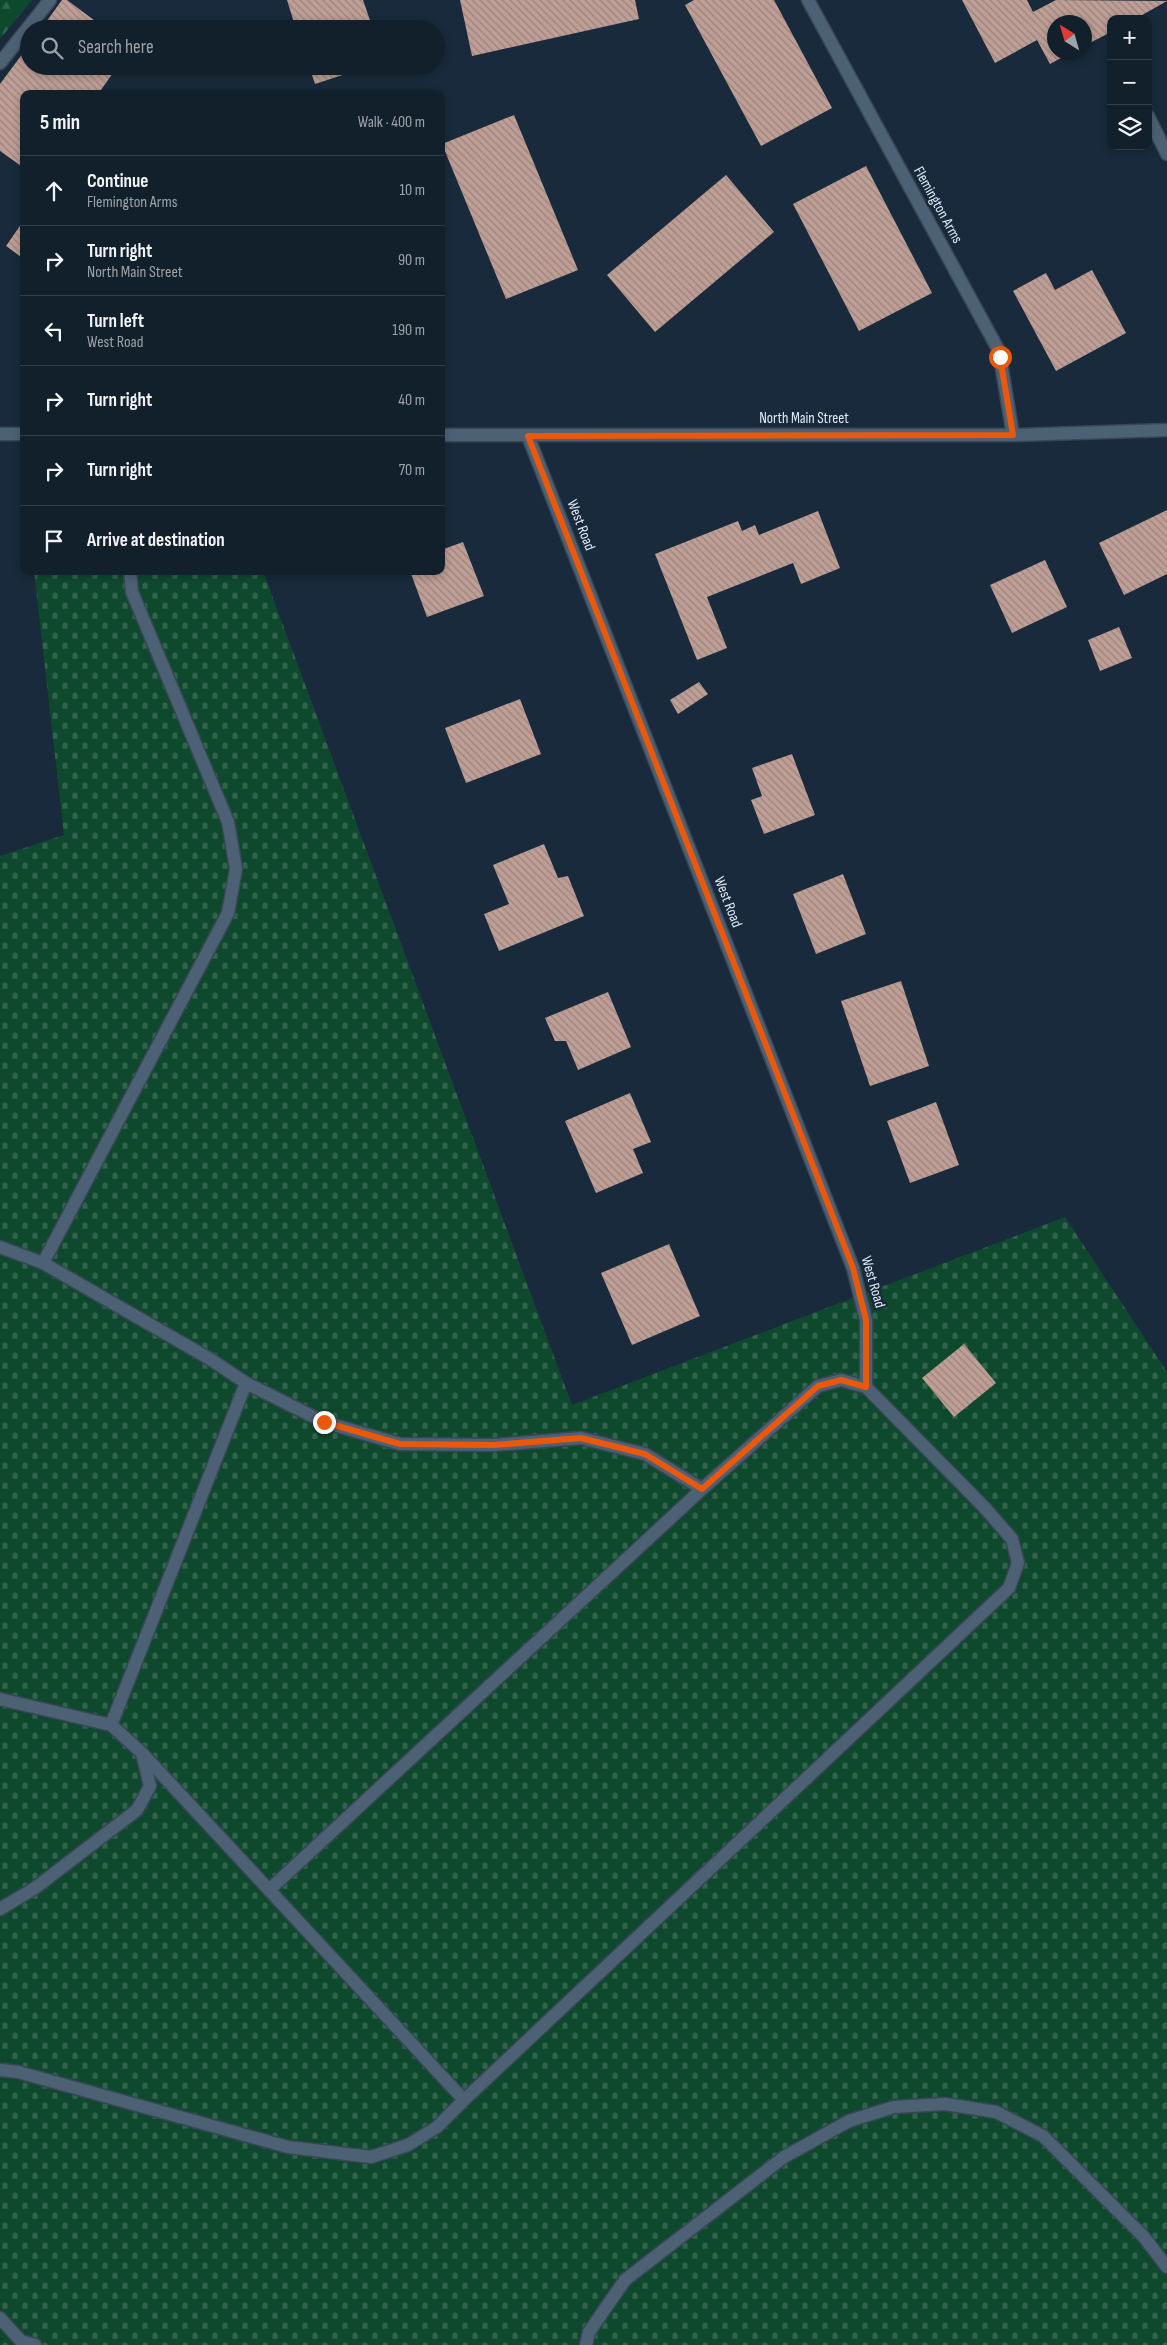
<!DOCTYPE html>
<meta charset="utf-8">
<style>
:root{--surface:#12202c;--page:#1b2834;--text:#f1f3f6;--muted:#9ca3a9;--line:#313e48}
body{margin:0;font-family:"Sofia Sans Condensed",sans-serif;background:var(--page);color:var(--text)}
.controls{position:absolute;right:15px;top:15px;display:grid;overflow:hidden;border-radius:10px;box-shadow:0 2px 8px #0003}
.controls button{width:45px;height:45px;display:grid;place-items:center;padding:0;border:0;border-bottom:1px solid var(--line);background:var(--surface);color:var(--text);font:25px sans-serif}
.compass{position:absolute;left:1047px;top:15px;width:45px;height:45px;border-radius:50%;background:var(--surface);box-shadow:0 2px 8px #0003;rotate:323deg}
.stop{position:absolute;width:15px;height:15px;margin:-11px;border:4px solid #ea580c;border-radius:50%;background:#fff}
.stop.end{background:#ea580c;border-color:#fff;box-shadow:0 1px 5px #0008}
.list{margin:0;padding:0;list-style:none}
h2{display:flex;justify-content:space-between;align-items:center;height:65px;margin:0;padding:0 20px;font-size:21px}
h2 small{font-size:16px;font-weight:400;color:var(--muted)}
.list li{display:grid;grid-template-columns:32px 1fr auto;gap:15px;align-items:center;box-sizing:border-box;height:70px;padding:0 20px;border-top:1px solid var(--line)}
.list b{display:block;font-size:19px;white-space:nowrap}
.list p{margin:0;font-size:16px;white-space:nowrap;color:var(--muted)}
.list em{font-size:16px;font-style:normal;color:var(--muted)}
.icon{flex:none;width:28px;height:28px;fill:none;stroke:currentColor;stroke-width:2;stroke-linecap:round;stroke-linejoin:round}
.map{position:relative;flex:none;width:1167px;height:2345px;overflow:hidden}
.search{position:absolute;background:var(--surface);box-shadow:0 2px 8px #0003;left:20px;top:20px;width:425px;height:55px;display:flex;align-items:center;gap:12px;box-sizing:border-box;padding:0 18px;border-radius:28px;color:var(--muted);font-size:19px}
.panel{position:absolute;background:var(--surface);box-shadow:0 2px 8px #0003;left:20px;top:90px;width:425px;height:485px;border-radius:10px}
.map>svg:first-child{display:block}
</style>
<div class="map">
<svg width="1167" height="2345" viewBox="0 0 1167 2345">
<defs>
<pattern id="forest-firs" width="22" height="20" patternUnits="userSpaceOnUse" patternTransform="scale(1.25)"><rect width="22" height="20" fill="#0e492e"/><path d="M5 1l3.5 6h-7zM16 11l3.5 6h-7z" fill="#31634d"/></pattern>
<pattern id="cemetery-stones" width="16" height="16" patternUnits="userSpaceOnUse" patternTransform="scale(1.25)"><rect width="16" height="16" fill="#0e492e"/><path d="M2 7V4a2 2 0 0 1 4 0v3zM10 15v-3a2 2 0 0 1 4 0v3z" fill="#31634d"/></pattern>
<pattern id="building-back-hatch" width="6" height="6" patternUnits="userSpaceOnUse" patternTransform="scale(1.25)"><rect width="6" height="6" fill="#be9e95"/><path d="M-1 5l2 2M0 0l6 6M5-1l2 2" fill="none" stroke="#99847e"/></pattern>
</defs>
<rect width="100%" height="100%" fill="#182a3b"/>
<path fill="url(#forest-firs)" d="M0,0H32L0,39Z"/>
<path fill="url(#cemetery-stones)" d="M34,571H263L572,1405L1065,1217L1167,1372V2345H0V856L64,835Z"/>
<path fill="url(#building-back-hatch)" d="M62,0H67L106,29H41Z
M287,0H363L373,29H296Z
M460,0H635L639,19L472,56Z
M694,0H774L832,108L761,146L685,5Z
M962,0H1027L1033,12L1056,0L1167,1L1135,19H1111V32L1084,46V22H1054V52H1072L1050,64L1037,40L995,63Z
M29,45V66H118L98,94H24V168L0,151V84Z
M309,66H367V67L315,84Z
M514,115L578,270L506,299L442,144Z
M866,166L932,293L859,331L793,204Z
M726,175L774,232L655,332L607,275Z
M24,220V259L6,246Z
M1092,270L1126,333L1056,371L1013,291L1046,273L1055,290Z
M1167,510V574L1124,595L1099,543Z
M818,511L840,568L801,584L793,563L707,597L727,648L697,660L655,554L738,521L742,531L755,525L759,535Z
M463,542L484,596L427,617L410,571H441V550Z
M1045,560L1067,607L1012,633L990,585Z
M1119,627L1132,658L1100,671L1088,640Z
M699,682L708,694L678,714L670,700Z
M520,699L541,754L466,783L445,728Z
M792,754L815,815L764,834L751,800L762,796L752,768Z
M544,844L558,878L568,876L584,916L499,951L484,914L509,904L493,865Z
M843,874L866,934L816,954L793,894Z
M901,981L929,1066L870,1086L841,1001Z
M608,992L631,1047L578,1070L566,1041H555L545,1018Z
M630,1093L651,1142L633,1149L643,1173L596,1193L565,1121Z
M936,1102L959,1165L910,1183L887,1121Z
M669,1244L700,1316L632,1345L601,1273Z
M964,1344L996,1383L954,1417L922,1378Z"/>
<g fill="none" stroke-linecap="round" stroke-linejoin="round">
<defs>
<path id="minor" d="M808,0L999,351L1013,435
M0,63L50,0
M1148,116L1167,154
M0,434H24
M441,435H1013L1167,430
M528,436L853,1268L866,1320V1387
M0,1247L43,1263L210,1359L246,1383L111,1725L0,1699
M43,1263L228,913L236,869L228,822L132,592L130,571
M246,1383L324,1422L400,1444L494,1445L581,1438L645,1454L702,1489
M142,1753L464,2100L1009,1588L1018,1563L1012,1539L985,1508L866,1387L841,1380L818,1386L702,1489L269,1890
M0,1909L35,1888L137,1810L150,1786L142,1753L111,1725
M0,2070L18,2072L288,2147L371,2157L408,2145L437,2127L464,2100
M0,2318L21,2341L35,2345
M586,2345L589,2332L625,2280L784,2157L849,2121L894,2107L945,2104L996,2112L1043,2136L1144,2237L1167,2267"/>
</defs>
<use href="#minor" stroke="#384655" stroke-width="15"/>
<use href="#minor" stroke="#4d6175" stroke-width="12"/>
</g>
<g fill="none" stroke-linecap="round" stroke-linejoin="round">
<path stroke="#ea580c" stroke-width="6" d="M324,1422L400,1444L494,1445L581,1438L645,1454L702,1489L818,1386L841,1380L866,1387V1320L853,1268L528,436L1013,435L1000,357"/>
</g>
<g text-anchor="middle" dominant-baseline="central" stroke-width="5" stroke-linejoin="round" paint-order="stroke">
<g font-size="15" fill="#dfeaf6" stroke="#182a3b">
<text transform="translate(938 205) rotate(61)">Flemington Arms</text>
<text x="804" y="418">North Main Street</text>
<text transform="translate(581 525) rotate(69)">West Road</text>
<text transform="translate(728 902) rotate(69)">West Road</text>
<text transform="translate(873 1282) rotate(74)">West Road</text>
</g>
</g>
</svg>
<div class="controls">
<button>+</button>
<button>−</button>
<button><svg class="icon" aria-label="layers" viewBox="0 0 24 24"><path d="M12 4l9 5-9 5-9-5zM3 14l9 5 9-5"/></svg></button>
</div>
<svg class="compass" viewBox="-18 -18 36 36"><path d="M0-13l5 13h-10z" fill="#e53935"/><path d="M0 13l5-13h-10z" fill="#9ca3a9"/></svg>
<div class="stop" style="left:1000px;top:357px"></div>
<div class="stop end" style="left:324px;top:1422px"></div>
<div class="search"><svg class="icon" aria-label="search" viewBox="0 0 24 24"><circle cx="10" cy="10" r="6"/><path d="M15 15l6 6"/></svg>Search here</div>
<section class="panel">
<h2>5 min<small>Walk · 400 m</small></h2>
<ul class="list">
<li><svg class="icon" aria-label="ahead" viewBox="0 0 24 24"><path d="M12 20V5M6 11l6-6 6 6"/></svg><div><b>Continue</b><p>Flemington Arms</p></div><em>10 m</em></li>
<li><svg class="icon" aria-label="right" viewBox="0 0 24 24"><path d="M7 20v-9h11M14 6l5 5-5 5"/></svg><div><b>Turn right</b><p>North Main Street</p></div><em>90 m</em></li>
<li><svg class="icon" aria-label="left" viewBox="0 0 24 24"><path d="M17 20v-9H6M10 6l-5 5 5 5"/></svg><div><b>Turn left</b><p>West Road</p></div><em>190 m</em></li>
<li><svg class="icon" aria-label="right" viewBox="0 0 24 24"><path d="M7 20v-9h11M14 6l5 5-5 5"/></svg><div><b>Turn right</b></div><em>40 m</em></li>
<li><svg class="icon" aria-label="right" viewBox="0 0 24 24"><path d="M7 20v-9h11M14 6l5 5-5 5"/></svg><div><b>Turn right</b></div><em>70 m</em></li>
<li><svg class="icon" aria-label="arrive" viewBox="0 0 24 24"><path d="M6 21V4h12l-3 4 3 4H6"/></svg><div><b>Arrive at destination</b></div></li>
</ul>
</section>
</div>
